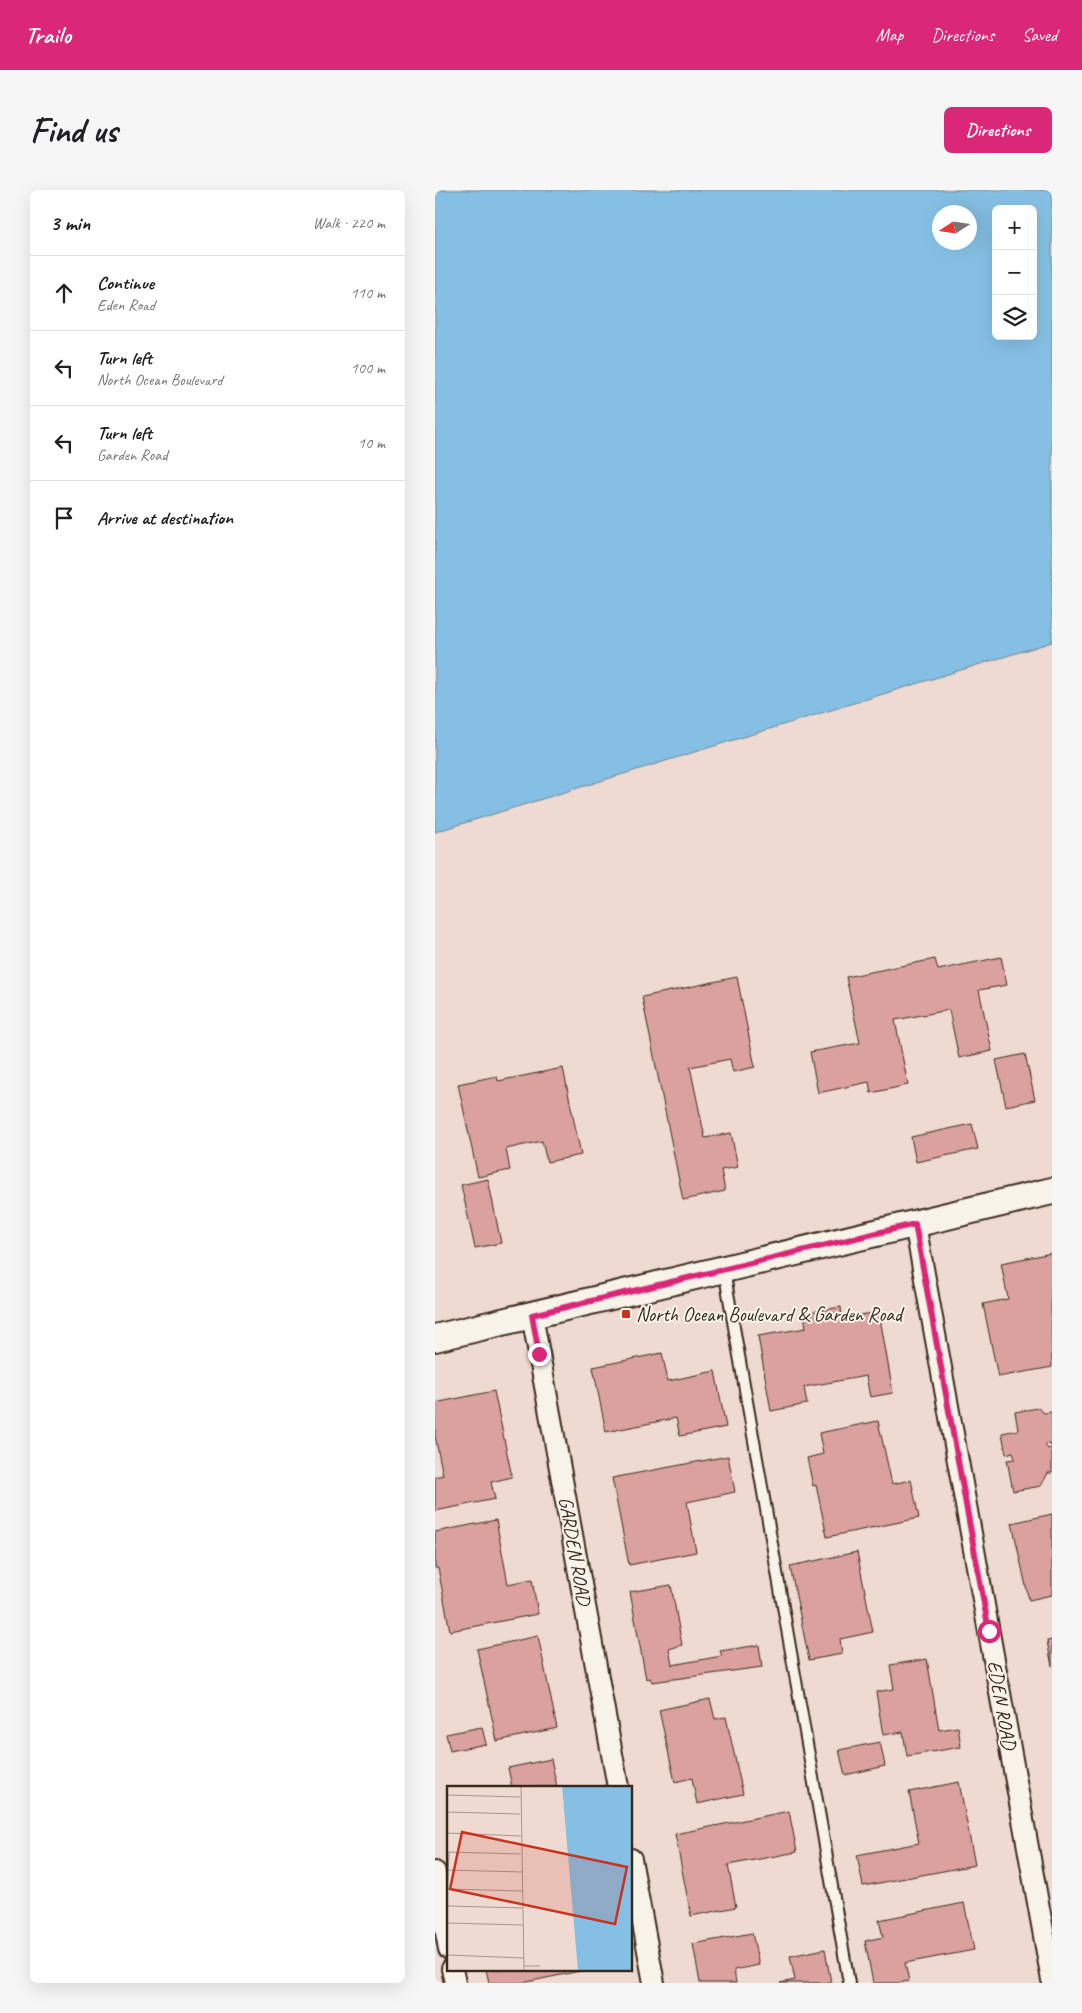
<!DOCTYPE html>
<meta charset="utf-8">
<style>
:root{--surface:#fff;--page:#f6f6f6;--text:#202124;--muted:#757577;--line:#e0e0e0;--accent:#db2777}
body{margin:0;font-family:Caveat,sans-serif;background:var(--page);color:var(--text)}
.controls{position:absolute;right:15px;top:15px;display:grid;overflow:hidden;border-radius:8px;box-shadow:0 5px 20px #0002}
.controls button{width:45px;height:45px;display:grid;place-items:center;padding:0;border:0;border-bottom:1px solid var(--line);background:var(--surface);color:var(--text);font:25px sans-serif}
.compass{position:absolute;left:497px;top:15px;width:45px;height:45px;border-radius:50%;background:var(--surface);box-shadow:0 5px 20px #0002;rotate:258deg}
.stop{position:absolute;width:15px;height:15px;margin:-11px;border:4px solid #db2777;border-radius:50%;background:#fff}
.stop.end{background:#db2777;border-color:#fff;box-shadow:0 1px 5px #0008}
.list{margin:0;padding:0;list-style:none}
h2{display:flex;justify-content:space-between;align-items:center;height:65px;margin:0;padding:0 20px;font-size:21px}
h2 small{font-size:16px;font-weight:400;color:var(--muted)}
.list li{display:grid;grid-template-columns:32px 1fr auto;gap:15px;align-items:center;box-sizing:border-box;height:75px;padding:0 20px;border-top:1px solid var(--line)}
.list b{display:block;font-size:19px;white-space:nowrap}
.list p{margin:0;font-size:16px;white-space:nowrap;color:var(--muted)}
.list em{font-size:16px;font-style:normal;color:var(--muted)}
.icon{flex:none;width:28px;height:28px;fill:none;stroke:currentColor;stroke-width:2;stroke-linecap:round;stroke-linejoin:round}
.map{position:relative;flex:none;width:617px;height:1793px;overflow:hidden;border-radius:8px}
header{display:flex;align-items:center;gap:30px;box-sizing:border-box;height:70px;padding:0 25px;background:var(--accent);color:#fff}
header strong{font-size:24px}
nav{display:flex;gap:28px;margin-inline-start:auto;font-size:18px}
.intro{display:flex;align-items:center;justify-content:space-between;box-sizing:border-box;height:120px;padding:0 30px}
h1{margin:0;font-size:35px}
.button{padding:12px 22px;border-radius:8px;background:var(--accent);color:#fff;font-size:18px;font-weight:700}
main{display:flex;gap:30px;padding:0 30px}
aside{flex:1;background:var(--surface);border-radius:8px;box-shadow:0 5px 20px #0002}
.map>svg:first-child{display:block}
</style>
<header>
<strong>Trailo</strong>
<nav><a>Map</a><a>Directions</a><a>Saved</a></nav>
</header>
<div class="intro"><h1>Find us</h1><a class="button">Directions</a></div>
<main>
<aside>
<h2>3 min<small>Walk · 220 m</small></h2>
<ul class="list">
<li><svg class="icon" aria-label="ahead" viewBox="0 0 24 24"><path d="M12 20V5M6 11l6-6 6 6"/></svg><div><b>Continue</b><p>Eden Road</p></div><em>110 m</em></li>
<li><svg class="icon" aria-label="left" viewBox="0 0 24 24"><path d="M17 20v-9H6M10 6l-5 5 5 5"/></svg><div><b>Turn left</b><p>North Ocean Boulevard</p></div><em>100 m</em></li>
<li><svg class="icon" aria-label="left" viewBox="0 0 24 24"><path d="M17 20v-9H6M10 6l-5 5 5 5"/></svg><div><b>Turn left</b><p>Garden Road</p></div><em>10 m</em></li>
<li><svg class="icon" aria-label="arrive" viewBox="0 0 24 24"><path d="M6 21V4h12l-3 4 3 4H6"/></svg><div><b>Arrive at destination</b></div></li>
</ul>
</aside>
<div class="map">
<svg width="617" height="1793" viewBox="0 0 617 1793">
<rect width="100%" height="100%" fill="#efdad2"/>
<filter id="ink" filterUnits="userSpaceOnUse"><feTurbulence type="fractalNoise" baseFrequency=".02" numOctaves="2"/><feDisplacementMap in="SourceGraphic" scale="10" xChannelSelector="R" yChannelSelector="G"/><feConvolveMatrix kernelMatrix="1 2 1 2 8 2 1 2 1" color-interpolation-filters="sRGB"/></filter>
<g filter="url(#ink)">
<path fill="#85c0e4" stroke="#678495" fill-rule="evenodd" d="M0,0H617V452L0,642ZM561,19H598V146H561ZM504,22H534V52H504Z"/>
<path fill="#dba19f" stroke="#3b2a1e" d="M566,767L572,795L544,800L557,861L524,868L514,820L460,830L473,895L436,903L434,892L383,903L375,862L425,853L411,787L500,769L503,780Z
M302,787L320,877L298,882L295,869L255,877L270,948L296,943L303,977L286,980L290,1001L248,1010L207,807Z
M590,864L600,910L571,916L561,870Z
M128,878L146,965L112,972L107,951L71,959L75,980L43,987L23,894L62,886L63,891Z
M537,934L543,959L481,972L476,947Z
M53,989L66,1053L40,1058L26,995Z
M617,1063V1097H616L617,1177L563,1187L548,1114L573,1109L566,1073Z
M406,1117L407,1128L444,1122L458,1203L435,1207L431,1186L369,1197L372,1214L336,1221L323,1146L371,1138L369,1123Z
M227,1163L233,1191L280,1181L291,1237L245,1246L241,1228L171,1242L158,1177Z
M59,1201L77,1287L56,1292L60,1309L0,1321V1287L8,1285L0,1246V1213Z
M603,1218L609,1223L617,1222V1257L613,1253L610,1255L613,1259L617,1258V1283H613L606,1296L578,1301L572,1270L580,1269L578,1262L571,1264L567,1243L583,1240L580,1222Z
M443,1231L457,1294L476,1290L484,1328L392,1347L381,1295L378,1296L372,1268L388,1264L384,1243Z
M293,1266L300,1302L252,1312L261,1362L194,1375L177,1288Z
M617,1324V1405L594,1410L577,1333Z
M61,1330L73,1394L97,1389L103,1424L15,1441L3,1378H0V1342Z
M422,1362L438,1442L405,1449L407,1464L374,1470L355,1376Z
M236,1395L247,1455L234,1459L237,1475L287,1466L285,1461L324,1455L327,1477L217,1492L215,1488L211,1489L195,1402Z
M103,1446L122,1538L62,1551L42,1459Z
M617,1450V1476L612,1451Z
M492,1469L504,1540L523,1537L526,1557L472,1566L468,1542L448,1545L441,1502L459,1499L455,1475Z
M275,1509L280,1529L291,1527L308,1604L262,1614L257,1588L240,1592L224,1520Z
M47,1537L51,1554L15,1561L11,1544Z
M445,1552L450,1576L410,1585L404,1560Z
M116,1569L122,1597H77L73,1578Z
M524,1592L540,1675L428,1696L422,1665L484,1653L474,1602Z
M354,1621L362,1662L293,1675L301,1717L256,1726L240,1644Z
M529,1713L539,1760L470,1773L474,1791L463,1793H438L430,1751L448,1747L444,1730Z
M317,1743L324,1775L299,1780L301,1793H265L258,1754Z
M390,1759L396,1793H345L360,1790L355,1766Z
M51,1779H155L87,1793H54Z"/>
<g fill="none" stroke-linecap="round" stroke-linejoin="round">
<defs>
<path id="service" d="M289,1080L414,1793"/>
<path id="minor" d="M480,1034L617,1790
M97,1125L183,1597
M196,1669L219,1793
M0,1682L14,1759
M17,1779L20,1793"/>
<path id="tertiary" d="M0,1148L617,1001"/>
</defs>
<use href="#service" stroke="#3b2a1e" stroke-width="14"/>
<use href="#minor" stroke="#3b2a1e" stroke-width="24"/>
<use href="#tertiary" stroke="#3b2a1e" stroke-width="30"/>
<use href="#service" stroke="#f7f3e8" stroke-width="10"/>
<use href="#minor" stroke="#f7f3e8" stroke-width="20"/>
<use href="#tertiary" stroke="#f7f3e8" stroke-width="26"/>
</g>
</g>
<g fill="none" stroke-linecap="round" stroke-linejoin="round" filter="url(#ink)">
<path stroke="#db2777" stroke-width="6" d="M104,1164L97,1125L480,1034L554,1441"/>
</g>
<rect fill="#c8321e" stroke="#f7f3e8" stroke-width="2" x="186" y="1119" width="10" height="10" rx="2.5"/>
<g text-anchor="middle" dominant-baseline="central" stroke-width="4" stroke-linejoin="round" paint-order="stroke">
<g font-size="20" fill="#3b2a1e" stroke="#f7f3e8" text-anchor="start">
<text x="201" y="1124">North Ocean Boulevard &amp; Garden Road</text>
</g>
<g font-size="20" fill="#3b2a1e" stroke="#f7f3e8">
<text transform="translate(140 1361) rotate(80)">GARDEN ROAD</text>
<text transform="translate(567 1515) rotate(80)">EDEN ROAD</text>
</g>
</g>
<g transform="translate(12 1596)">
<rect width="185" height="185" fill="#efdad2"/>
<path d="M115,0H185V185H131Z" fill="#85c0e4"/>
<path fill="none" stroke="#a7948a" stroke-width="1" d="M74,0L77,185M0,9L73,11M0,26L73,28M0,47L74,50M0,66L74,68M0,84L75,86M0,103L75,105M0,120L76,122M0,120L2,66M0,137L76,139M0,169L77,172M77,180H93"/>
<path fill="#c8321e" fill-opacity="0.15" stroke="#c8321e" stroke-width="2.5" d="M15,46L180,81L168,138L3,103Z"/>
<rect width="185" height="185" fill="none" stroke="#3b2a1e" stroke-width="2.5"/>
</g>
</svg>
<div class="controls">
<button>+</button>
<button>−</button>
<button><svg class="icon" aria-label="layers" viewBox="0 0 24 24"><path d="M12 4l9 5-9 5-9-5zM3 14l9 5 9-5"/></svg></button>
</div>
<svg class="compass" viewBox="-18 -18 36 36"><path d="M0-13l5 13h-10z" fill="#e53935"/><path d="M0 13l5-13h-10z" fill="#757577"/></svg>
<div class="stop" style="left:554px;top:1441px"></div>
<div class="stop end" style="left:104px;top:1164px"></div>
</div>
</main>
